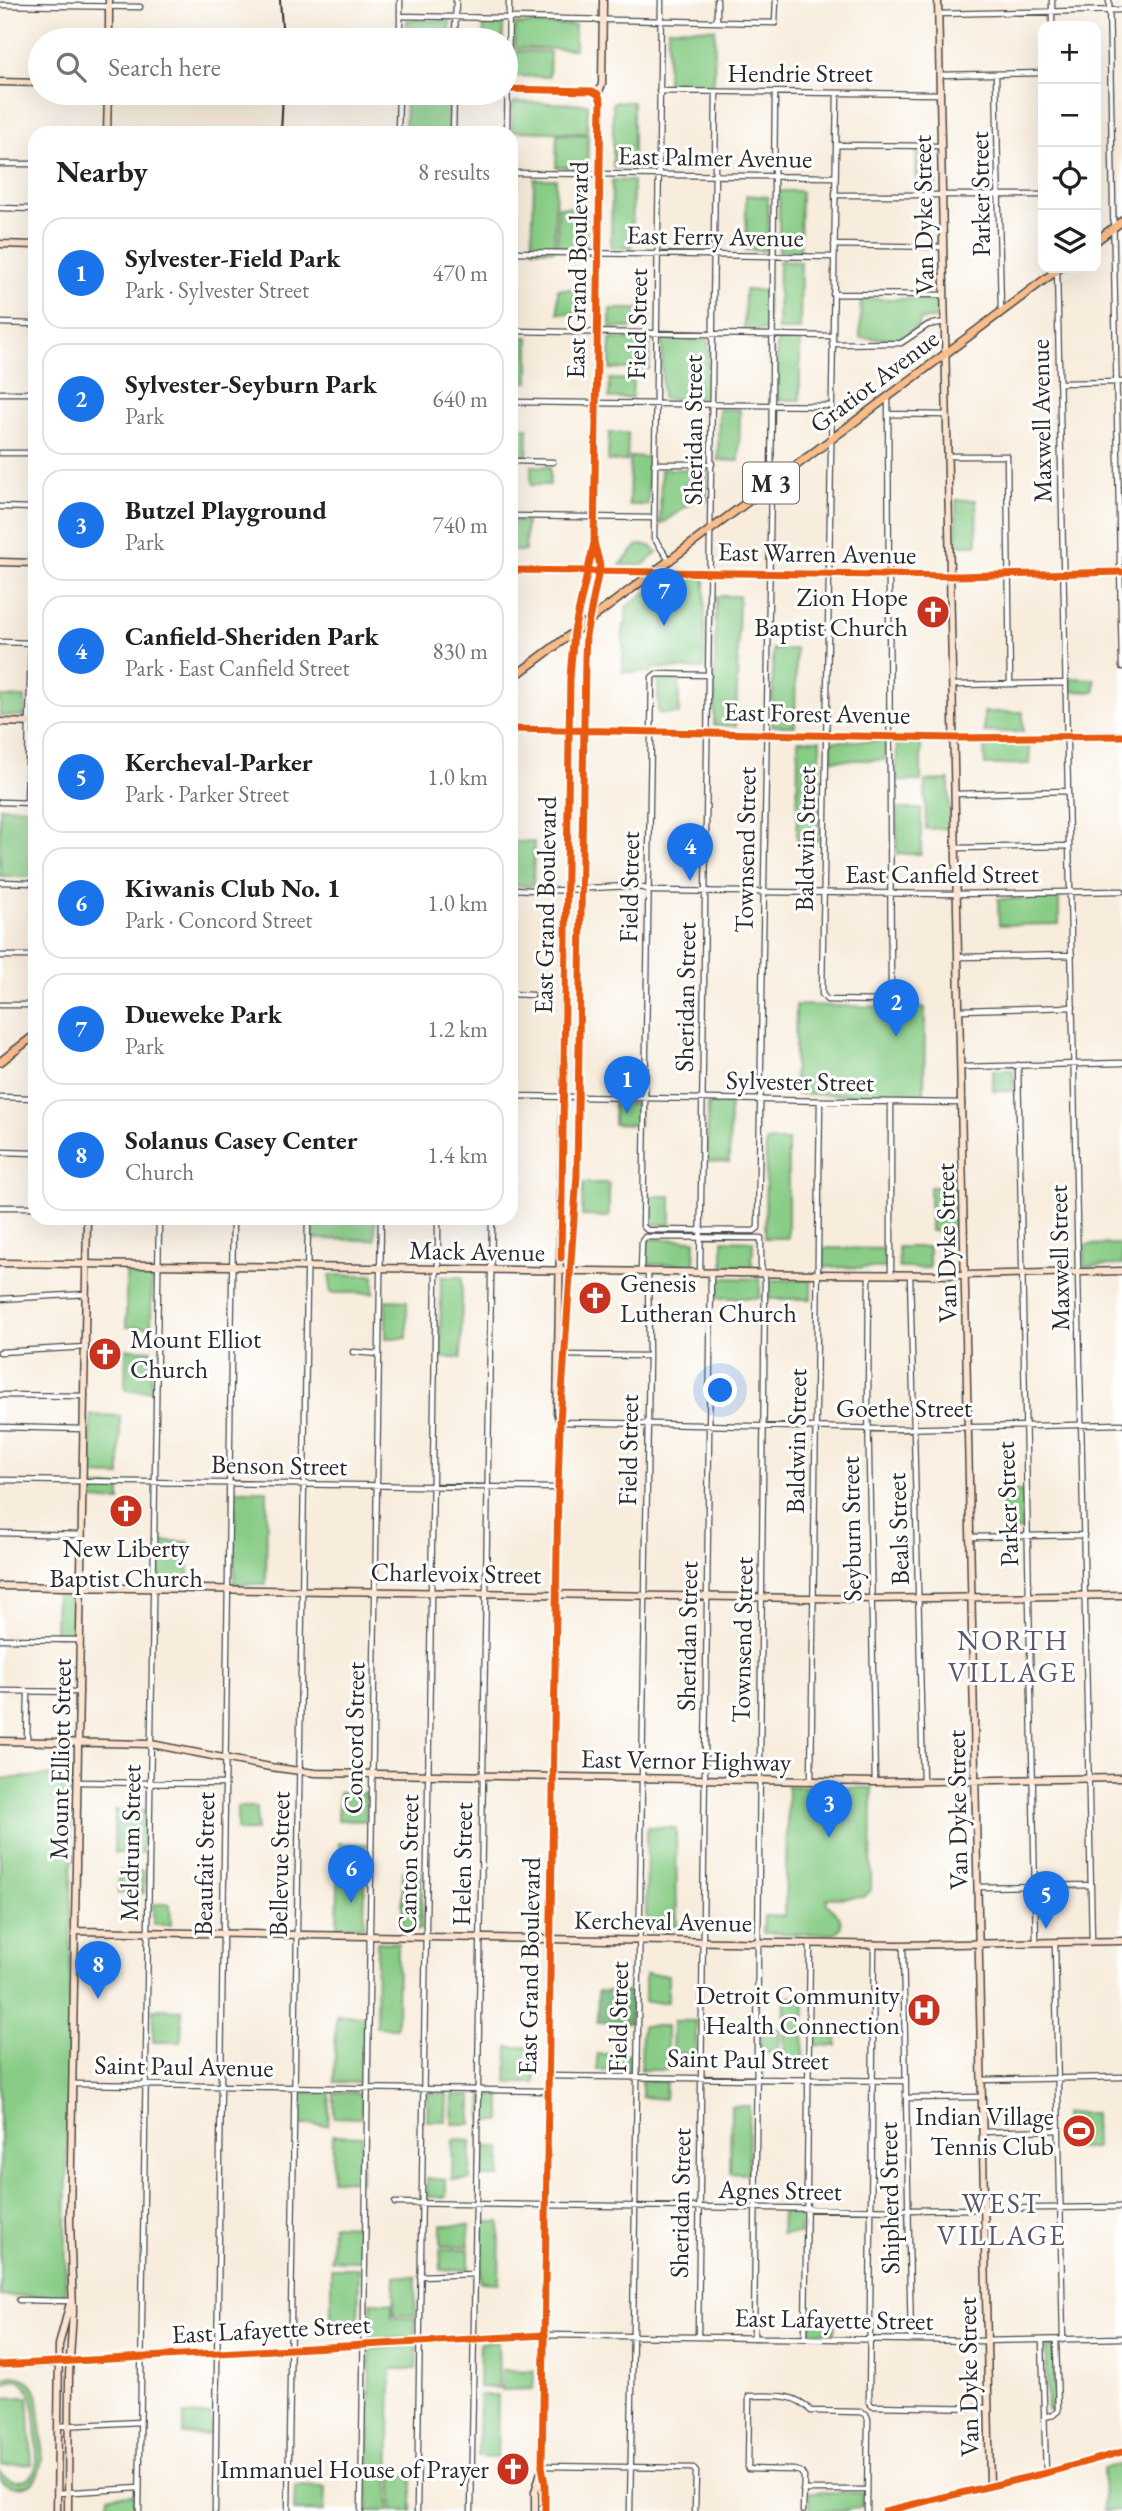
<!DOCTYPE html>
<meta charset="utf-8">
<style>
:root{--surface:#fff;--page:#f2f2f2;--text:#202124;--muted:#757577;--line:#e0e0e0;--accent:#1a73e8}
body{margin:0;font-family:"EB Garamond",serif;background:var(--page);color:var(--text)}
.controls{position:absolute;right:21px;top:21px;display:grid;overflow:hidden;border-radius:14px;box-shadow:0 7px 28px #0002}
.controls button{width:63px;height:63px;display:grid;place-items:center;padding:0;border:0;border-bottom:2px solid var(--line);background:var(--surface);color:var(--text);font:35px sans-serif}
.you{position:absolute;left:721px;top:1391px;width:24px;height:24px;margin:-18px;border:5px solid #fff;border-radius:50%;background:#1a73e8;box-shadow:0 0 0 10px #1a73e833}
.badge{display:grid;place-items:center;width:46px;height:46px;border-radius:50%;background:var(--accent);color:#fff;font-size:23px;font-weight:700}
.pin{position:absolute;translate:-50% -58px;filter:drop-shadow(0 2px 4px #0008)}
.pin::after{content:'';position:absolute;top:37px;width:24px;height:21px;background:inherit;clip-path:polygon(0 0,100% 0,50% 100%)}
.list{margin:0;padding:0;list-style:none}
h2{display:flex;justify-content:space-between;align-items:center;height:91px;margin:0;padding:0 28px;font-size:30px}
h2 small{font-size:23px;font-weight:400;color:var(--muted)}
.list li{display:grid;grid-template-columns:46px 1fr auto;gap:21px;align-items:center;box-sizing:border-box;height:112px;margin:0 14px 14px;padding:0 14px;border:2px solid var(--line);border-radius:21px}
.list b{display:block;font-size:26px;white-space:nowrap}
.list p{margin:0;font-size:23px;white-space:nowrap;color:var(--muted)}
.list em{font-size:23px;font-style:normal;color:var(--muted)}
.icon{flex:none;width:38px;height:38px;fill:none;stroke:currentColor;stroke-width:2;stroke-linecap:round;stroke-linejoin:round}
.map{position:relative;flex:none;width:1122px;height:2511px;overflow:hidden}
.search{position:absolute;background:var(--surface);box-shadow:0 7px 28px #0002;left:28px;top:28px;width:490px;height:77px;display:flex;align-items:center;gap:18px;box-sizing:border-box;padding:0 24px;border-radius:38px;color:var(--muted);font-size:26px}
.panel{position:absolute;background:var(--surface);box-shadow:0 7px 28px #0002;left:28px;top:126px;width:490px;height:1099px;border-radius:21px}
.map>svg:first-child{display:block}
</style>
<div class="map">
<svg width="1122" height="2511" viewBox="0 0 1122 2511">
<rect width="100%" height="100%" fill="#fff"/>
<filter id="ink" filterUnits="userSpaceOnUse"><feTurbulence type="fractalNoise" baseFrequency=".0143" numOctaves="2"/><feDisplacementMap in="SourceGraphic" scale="14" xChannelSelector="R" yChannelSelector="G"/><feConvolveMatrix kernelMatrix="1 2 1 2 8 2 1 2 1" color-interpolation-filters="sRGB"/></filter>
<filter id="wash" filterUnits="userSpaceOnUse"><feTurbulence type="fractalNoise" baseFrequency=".00686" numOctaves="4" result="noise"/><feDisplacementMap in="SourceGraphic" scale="28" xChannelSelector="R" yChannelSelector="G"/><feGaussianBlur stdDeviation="1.57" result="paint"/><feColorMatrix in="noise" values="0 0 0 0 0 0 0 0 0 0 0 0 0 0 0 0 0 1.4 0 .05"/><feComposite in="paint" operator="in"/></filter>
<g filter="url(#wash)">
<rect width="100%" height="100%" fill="#f8eddd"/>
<path fill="#88cc86" stroke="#5a7c58" stroke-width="2" d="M407,20L450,21L449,40H407Z
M484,24H503V40H483Z
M515,24L575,25V49L514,48Z
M668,28L715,29L714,84L667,83Z
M513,51L550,52L549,77L513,76Z
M406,100L448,101V133H405Z
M513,102L588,104L587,133L512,131Z
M613,102H633V169L613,168Z
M557,134L588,135L587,168L556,167Z
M916,150H935L936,185H917Z
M534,179H556L554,250L532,249Z
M612,180L633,181L632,248H611Z
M779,191H801L800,251H779Z
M746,195L768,197V251L746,250Z
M558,207H586V248H557Z
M779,261L801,262L800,330H778Z
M558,289H585V314L558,313Z
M745,290L767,291V330H744Z
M861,299H938L939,318L920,320L919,325L902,339L860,338Z
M610,309H650V328H610Z
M511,337H529V382H511Z
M610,339L650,340L649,369H610Z
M662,339L709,340L708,399H662Z
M777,341H800V400H777Z
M610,379L633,380L632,398H609Z
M719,409L740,410L739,461L718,460Z
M511,428H528L527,456H511Z
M609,433H628L627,461H608Z
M630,457H649L648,505H629Z
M531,466L550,467V485H531Z
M661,469L707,470V501H694L660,525Z
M956,500H976L977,545H957Z
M511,521L526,522L525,551H511Z
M638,545L651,546L657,553L643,565H620Z
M665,578H705L704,669L652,668L651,672H623V627L626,624V607Z
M716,596H739L736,726L714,725Z
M773,649H796L795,726H772Z
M1070,678L1095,679V692L1069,691Z
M658,679L679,680V714L658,713Z
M0,697H25V716H0Z
M984,712H1023V732H984Z
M798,740H820L819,841H797Z
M897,740L921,741V781H896Z
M832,741H885V760H832Z
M1029,743L1030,764L985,765L984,744Z
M949,780L950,828L926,829L925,781Z
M0,807L35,808V877L0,876Z
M897,809H921V854H897Z
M511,842H534L533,886L511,885Z
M1059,898V924L999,925L998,899Z
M796,1005L925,1008L924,1096L794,1094Z
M993,1070H1013L1014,1091H993Z
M614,1103L639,1104V1125L614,1124Z
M708,1104L730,1105L729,1162L707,1161Z
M766,1141H788V1238H765Z
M583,1183H609V1217L582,1216Z
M930,1187H958L959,1231H930Z
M650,1196H671V1225L650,1224Z
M314,1218H375V1240L314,1239Z
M648,1239L695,1240L694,1265L647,1264Z
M723,1240L753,1241L752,1267L723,1266Z
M1122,1244V1265L1084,1266V1245Z
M898,1247H929V1268H899Z
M823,1248L886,1249V1268L823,1267Z
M126,1272L152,1273L151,1327H126Z
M330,1275H374V1293H330Z
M441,1277H462L461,1358H440Z
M718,1278L760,1279V1298H718Z
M769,1280H811V1299H769Z
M386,1300L407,1301V1338H386Z
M126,1349L151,1350V1391L125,1390Z
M91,1415L120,1416V1476L90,1475Z
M90,1487H120V1501L90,1500Z
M235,1490H267L266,1584H234Z
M1002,1491H1022L1023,1530H1003Z
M160,1541L189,1542L188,1583H159Z
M56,1592H75V1635H55Z
M73,1774L65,2297L0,2296V1779Z
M788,1786L872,1788L871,1890L864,1897L827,1898V1904L840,1918L841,1927L834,1934L763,1933L764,1916H785Z
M339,1792L366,1793V1821L338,1820Z
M237,1807H257L256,1831H237Z
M115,1810H144L143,1853H114Z
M647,1827L676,1828L677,1931H646Z
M339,1843L366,1844L364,1926H337Z
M119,1871H144V1893H118Z
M403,1871H422L421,1929H402Z
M153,1904H170L171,1925H153Z
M377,1942L398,1943L397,2028L376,2027Z
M645,1974L668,1975V2002H645Z
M785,1996H805L803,2060H784Z
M153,2009L182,2010L181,2042H153Z
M336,2015L364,2016L363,2083L334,2082Z
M673,2021H696V2054L672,2053Z
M814,2025L838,2026L837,2046L814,2045Z
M642,2026H667V2070H641Z
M761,2028L780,2029L779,2053L760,2052Z
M508,2047H536L535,2083H507Z
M597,2054H630V2070H597Z
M642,2080L666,2082L665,2099L642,2097Z
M300,2092L330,2093L328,2125H299Z
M334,2092L362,2093L361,2118L334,2117Z
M428,2093L447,2094L446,2121H427Z
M453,2095H472L471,2124H452Z
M483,2095H501V2121H482Z
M731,2106H749L748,2174L730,2173Z
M1094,2113L1095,2148H1065L1064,2113Z
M333,2135L362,2136L361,2181L332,2180Z
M453,2140L471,2141L470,2180L452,2179Z
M482,2147H501L500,2177H481Z
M427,2179H446V2197H427Z
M782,2212L800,2213V2234H781Z
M482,2222H500L499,2283L480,2282Z
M332,2225L360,2226V2261L331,2260Z
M441,2225H469V2246H441Z
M440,2249H469V2270H441Z
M331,2268H359L358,2326H331Z
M395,2276L416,2277L415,2315H394Z
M371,2302L392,2303V2318H415V2337L370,2339Z
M810,2319L835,2320L834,2333L810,2332Z
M498,2342L499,2388L479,2387L480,2343Z
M1051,2345L1054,2347L1055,2407L1051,2412L1047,2410L1046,2348Z
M417,2347L416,2369H391L389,2511H368L370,2349Z
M502,2370L534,2371L533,2389L502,2390Z
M12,2376C27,2377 36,2384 38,2399C40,2421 51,2474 28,2485C18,2489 9,2486 1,2481L0,2471C12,2488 35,2482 37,2461C36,2441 41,2357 0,2387V2380Z
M479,2395H498L497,2458L478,2457Z
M28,2397L32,2464L2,2466L0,2398Z
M184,2415H211V2435L183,2434Z
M1119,2465L1122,2511H1104L1103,2468Z
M393,2476H412V2511H392Z
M295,2486L325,2487L324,2511H294Z
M809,2492L861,2493L862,2506L844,2511H809Z
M134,2494V2511H108L109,2495Z"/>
<path fill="#6eb073" stroke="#4c6e4f" stroke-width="2" d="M598,1991L632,1992L630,2023L597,2022Z"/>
</g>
<g filter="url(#ink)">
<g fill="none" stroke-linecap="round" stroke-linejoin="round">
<defs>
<path id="street" d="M661,0L654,538L669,560
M1052,0V26
M1109,0L1122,667
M0,5L140,7
M938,14L1122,10
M400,16L775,23L776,0
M717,22V0
M400,40V0
M455,40L456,0
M996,74L1001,311
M939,75L1043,73
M659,91L940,94
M837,93L822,994L827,1000L886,1001L891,995L888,397
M398,133L399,93
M453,133L454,93
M507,133L509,0
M836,145L941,146
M0,164H35
M511,173L835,177
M835,195H1043
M0,208L35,209
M834,245L943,247
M511,252L834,257
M1057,269L1092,1941
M833,294L944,295
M0,323L35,324
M511,331L832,336
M832,344L901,343L928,325L945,322
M1059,383L1122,382
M0,393H35
M511,402L831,406
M889,414L947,415
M0,453H35
M948,456H1007L1010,684
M511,461L553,462
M654,464H712
M0,507L35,508
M511,516L654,518
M0,642L35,643
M709,675L656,674L652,677L643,1226L647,1230L754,1231L758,1228L771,484L775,93
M953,685L1066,683
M955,794L1068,791
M0,802L35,803
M27,803L31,643
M957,848L1069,846
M0,882L35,883
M511,889C529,890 548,891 566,890C586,889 636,882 653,891L958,894L1122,891
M0,956H35
M959,957L1072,955
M511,994L532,995
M0,1005H35
M960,1010L1073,1007
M1018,1065L1036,1942
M961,1067L1122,1063
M511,1096L962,1103
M0,1097L35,1098
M891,1102V1274
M0,1152L35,1153
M0,1207H35
M641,1271L642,1241L645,1237L761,1238V1266L765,1279L754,2338
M700,1272L716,92
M869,1274L868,1404L875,1782
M910,1274L923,1781
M0,1299L86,1294
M0,1352L86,1347
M353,1352L379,1354
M558,1355L649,1356
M0,1395L85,1396
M560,1422L891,1429L1122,1424
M0,1427L83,1429
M0,1480L558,1488
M0,1533L82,1535
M971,1537L1084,1535
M0,1639L80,1640
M0,1691L80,1692
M27,1741L28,1692
M811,1781L820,1101
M78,1782L225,1784
M978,1887L1090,1885
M1055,1942L1063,2340
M874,1944L869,2402L872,2406L988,2408
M903,1945L911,2340
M548,2076L906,2081
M981,2080L1122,2077
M74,2084L548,2091
M906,2098L982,2097
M982,2132L1058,2130
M395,2203L911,2210L1122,2207
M420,2276L474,2274
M19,2300L71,2301
M698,2337L711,1272
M805,2338L810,1944
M1042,2341L1046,2473
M70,2362L545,2335L982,2341L1122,2338
M1044,2417L1053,2415L1058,2411L1056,2340
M59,2426L140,2422
M542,2466L693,2468L696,2472L695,2511
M441,2472L472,2471
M803,2490H867
M58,2493L139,2488
M139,2511L159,1218
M215,2511L233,1218
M288,2511L308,1218
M361,2511L381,1218
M417,2511L436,1275L438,1269V1218
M471,2511L492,1218
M630,2511L649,1356L648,1272
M803,2511L804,2477L801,2472L794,2470L748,2469L749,2396C772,2396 795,2392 811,2411L860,2412L866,2414L868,2419L867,2511"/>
<path id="secondary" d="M938,0L990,2486
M109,40V0
M0,82L40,83
M506,89L592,91L598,94
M598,94L602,84L603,0
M107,133L108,93
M0,244L35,245
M0,562L35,563
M511,570L957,576L1122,572
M0,722L35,723
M511,729L954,738L1122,736
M0,1263L817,1274L966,1275L1122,1271
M559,1420L557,1412L570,677L574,631L593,545
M0,1586L872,1599L1122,1595
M0,1741L151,1744L270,1767L315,1773L875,1782L1122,1778
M76,1931L898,1945L1122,1941
M0,2365L61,2363
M57,2511L59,2345L70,2303
M68,2511L69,2374L73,2312L70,2219L87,1218
M535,2511V2492L542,2468
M545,2511V2484L542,2466L558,1488L560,1422L577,1174L585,659L586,635L600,565L594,542L601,101L598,94
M885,2511L1046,2473L1122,2452"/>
<path id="primary" d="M1096,241L1122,221
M511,679L1060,268
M0,1062L35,1035"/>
</defs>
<use href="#street" stroke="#4a4846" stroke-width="7"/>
<use href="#secondary" stroke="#4a4846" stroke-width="9"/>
<use href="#primary" stroke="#4a4846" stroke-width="10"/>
<use href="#street" stroke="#fff" stroke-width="4.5"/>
<use href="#secondary" stroke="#fde4d0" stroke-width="6"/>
<use href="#primary" stroke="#f9bc8a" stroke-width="7"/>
<path stroke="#2b2b2b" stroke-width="2" d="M280,0L283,40
M281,133L283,93"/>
<defs>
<path id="cycleway" d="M506,89L592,91L598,94L601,101L594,542L600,565L586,635L585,659L577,1174L560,1422L558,1488L542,2466L545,2484V2511
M511,570L957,576L1122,572
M511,729L954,738L1122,736
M561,1258L570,677L574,631L594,543
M0,2365L545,2335
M885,2511L1046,2473L1122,2452"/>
</defs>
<use href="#cycleway" stroke="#fff" stroke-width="11"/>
<use href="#cycleway" stroke="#e8590c" stroke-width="7"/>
</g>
</g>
<defs>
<symbol id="church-disc" viewBox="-11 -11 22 22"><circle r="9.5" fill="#c8321e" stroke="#fff"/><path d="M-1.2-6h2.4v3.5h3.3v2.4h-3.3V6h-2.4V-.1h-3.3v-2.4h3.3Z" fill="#fff"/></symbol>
<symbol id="hospital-disc" viewBox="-11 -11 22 22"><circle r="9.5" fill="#c8321e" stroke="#fff"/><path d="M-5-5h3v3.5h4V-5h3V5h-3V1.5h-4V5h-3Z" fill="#fff"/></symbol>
<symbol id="stadium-disc" viewBox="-11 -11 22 22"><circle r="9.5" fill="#c8321e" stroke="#fff"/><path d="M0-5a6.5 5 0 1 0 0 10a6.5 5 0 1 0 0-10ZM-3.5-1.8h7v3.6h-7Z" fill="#fff"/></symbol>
</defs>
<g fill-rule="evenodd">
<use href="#church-disc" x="914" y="593" width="38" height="38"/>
<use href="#church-disc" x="576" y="1279" width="38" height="38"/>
<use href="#church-disc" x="86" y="1335" width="38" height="38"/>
<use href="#church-disc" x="107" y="1492" width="38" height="38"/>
<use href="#hospital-disc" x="905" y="1991" width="38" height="38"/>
<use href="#stadium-disc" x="1060" y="2112" width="38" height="38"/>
<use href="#church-disc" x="494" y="2450" width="38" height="38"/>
</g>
<g text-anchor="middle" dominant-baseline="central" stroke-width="6" stroke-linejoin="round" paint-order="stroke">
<rect fill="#fff" stroke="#6b6b6b" stroke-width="2" x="743" y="462.5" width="56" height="41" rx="5"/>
<g font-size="24" font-weight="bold" fill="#2b2b2b">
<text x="771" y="483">M 3</text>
</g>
<g font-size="26" fill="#2b2b2b" stroke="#fff">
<text x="800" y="73">Hendrie Street</text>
<text transform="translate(715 157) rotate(1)">East Palmer Avenue</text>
<text transform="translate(980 194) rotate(-91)">Parker Street</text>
<text transform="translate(923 215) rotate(-91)">Van Dyke Street</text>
<text transform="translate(715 236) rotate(1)">East Ferry Avenue</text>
<text transform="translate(577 270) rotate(-89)">East Grand Boulevard</text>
<text transform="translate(637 324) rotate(-89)">Field Street</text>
<text transform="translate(874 381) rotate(-37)">Gratiot Avenue</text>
<text transform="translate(1041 421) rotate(-91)">Maxwell Avenue</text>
<text transform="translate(693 430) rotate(-90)">Sheridan Street</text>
<text transform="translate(817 553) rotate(1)">East Warren Avenue</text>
<text transform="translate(817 713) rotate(1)">East Forest Avenue</text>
<text transform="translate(805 839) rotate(-89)">Baldwin Street</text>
<text transform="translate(745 850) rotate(-89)">Townsend Street</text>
<text x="942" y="874">East Canfield Street</text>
<text transform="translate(629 887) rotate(-89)">Field Street</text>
<text transform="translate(545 905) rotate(-89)">East Grand Boulevard</text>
<text transform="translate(685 997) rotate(-89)">Sheridan Street</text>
<text transform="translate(800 1081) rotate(1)">Sylvester Street</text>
<text transform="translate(946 1243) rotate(-91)">Van Dyke Street</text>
<text transform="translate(477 1251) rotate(1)">Mack Avenue</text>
<text transform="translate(1059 1258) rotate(-91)">Maxwell Street</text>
<text x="904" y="1408">Goethe Street</text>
<text transform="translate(796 1441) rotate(-89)">Baldwin Street</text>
<text transform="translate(628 1450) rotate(-89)">Field Street</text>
<text transform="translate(279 1465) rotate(1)">Benson Street</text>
<text transform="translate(1007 1504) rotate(-92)">Parker Street</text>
<text transform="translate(851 1529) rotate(-91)">Seyburn Street</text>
<text transform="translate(898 1529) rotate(-92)">Beals Street</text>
<text transform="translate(456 1573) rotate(1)">Charlevoix Street</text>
<text transform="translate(687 1636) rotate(-89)">Sheridan Street</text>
<text transform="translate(742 1640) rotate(-89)">Townsend Street</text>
<text transform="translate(354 1738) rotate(-89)">Concord Street</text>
<text transform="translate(60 1759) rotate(-89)">Mount Elliott Street</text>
<text transform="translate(686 1760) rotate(1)">East Vernor Highway</text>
<text transform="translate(957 1810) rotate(-91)">Van Dyke Street</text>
<text transform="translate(130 1843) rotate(-89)">Meldrum Street</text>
<text transform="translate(204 1864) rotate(-89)">Beaufait Street</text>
<text transform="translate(279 1864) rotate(-89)">Bellevue Street</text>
<text transform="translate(408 1864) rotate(-89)">Canton Street</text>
<text transform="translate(462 1864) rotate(-89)">Helen Street</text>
<text transform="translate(663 1921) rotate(1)">Kercheval Avenue</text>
<text transform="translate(529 1966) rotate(-89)">East Grand Boulevard</text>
<text transform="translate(618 2017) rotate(-89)">Field Street</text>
<text transform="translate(748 2059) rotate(1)">Saint Paul Street</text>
<text transform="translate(184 2066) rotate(1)">Saint Paul Avenue</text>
<text transform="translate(780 2190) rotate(1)">Agnes Street</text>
<text transform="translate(889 2198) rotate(-91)">Shipherd Street</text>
<text transform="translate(680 2203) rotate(-89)">Sheridan Street</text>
<text transform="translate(834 2319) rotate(1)">East Lafayette Street</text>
<text transform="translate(271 2329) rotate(-3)">East Lafayette Street</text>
<text transform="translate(968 2377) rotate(-91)">Van Dyke Street</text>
</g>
<g font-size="26" fill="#2b2b2b" stroke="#fff" text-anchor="end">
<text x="908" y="597">Zion Hope<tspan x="908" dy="30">Baptist Church</tspan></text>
<text x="620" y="1283" text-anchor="start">Genesis<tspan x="620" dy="30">Lutheran Church</tspan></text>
<text x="130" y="1339" text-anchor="start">Mount Elliot<tspan x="130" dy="30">Church</tspan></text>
<text x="126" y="1548" text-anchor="middle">New Liberty<tspan x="126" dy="30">Baptist Church</tspan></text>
<text x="900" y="1995">Detroit Community<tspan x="900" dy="30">Health Connection</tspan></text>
<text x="1054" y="2116">Indian Village<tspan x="1054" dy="30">Tennis Club</tspan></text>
<text x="489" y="2469">Immanuel House of Prayer</text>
</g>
<g font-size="28" letter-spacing="2" fill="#5c566a" stroke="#fff">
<text x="1013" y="1640">NORTH<tspan x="1013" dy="32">VILLAGE</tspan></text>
<text x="1002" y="2203">WEST<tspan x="1002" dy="32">VILLAGE</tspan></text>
</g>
</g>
</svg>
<div class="controls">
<button>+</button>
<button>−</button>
<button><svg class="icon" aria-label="locate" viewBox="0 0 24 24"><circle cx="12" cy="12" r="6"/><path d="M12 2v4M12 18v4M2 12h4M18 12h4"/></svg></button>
<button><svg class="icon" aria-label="layers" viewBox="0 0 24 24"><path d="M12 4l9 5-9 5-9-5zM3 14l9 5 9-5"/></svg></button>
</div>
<div class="you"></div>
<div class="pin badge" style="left:627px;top:1114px">1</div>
<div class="pin badge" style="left:896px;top:1037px">2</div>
<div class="pin badge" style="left:829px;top:1838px">3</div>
<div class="pin badge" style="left:690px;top:881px">4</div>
<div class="pin badge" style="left:1046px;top:1929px">5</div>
<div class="pin badge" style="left:351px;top:1903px">6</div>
<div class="pin badge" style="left:664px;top:626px">7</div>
<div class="pin badge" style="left:98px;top:1999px">8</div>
<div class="search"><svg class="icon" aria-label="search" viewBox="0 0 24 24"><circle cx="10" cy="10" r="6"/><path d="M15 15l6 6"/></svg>Search here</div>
<section class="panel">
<h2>Nearby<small>8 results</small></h2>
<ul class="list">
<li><span class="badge">1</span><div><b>Sylvester-Field Park</b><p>Park · Sylvester Street</p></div><em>470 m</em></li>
<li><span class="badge">2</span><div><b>Sylvester-Seyburn Park</b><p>Park</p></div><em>640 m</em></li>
<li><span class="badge">3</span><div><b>Butzel Playground</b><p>Park</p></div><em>740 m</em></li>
<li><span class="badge">4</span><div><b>Canfield-Sheriden Park</b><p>Park · East Canfield Street</p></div><em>830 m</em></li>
<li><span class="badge">5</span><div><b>Kercheval-Parker</b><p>Park · Parker Street</p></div><em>1.0 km</em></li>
<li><span class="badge">6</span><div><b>Kiwanis Club No. 1</b><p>Park · Concord Street</p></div><em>1.0 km</em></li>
<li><span class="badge">7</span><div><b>Dueweke Park</b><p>Park</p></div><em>1.2 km</em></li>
<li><span class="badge">8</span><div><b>Solanus Casey Center</b><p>Church</p></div><em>1.4 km</em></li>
</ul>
</section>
</div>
